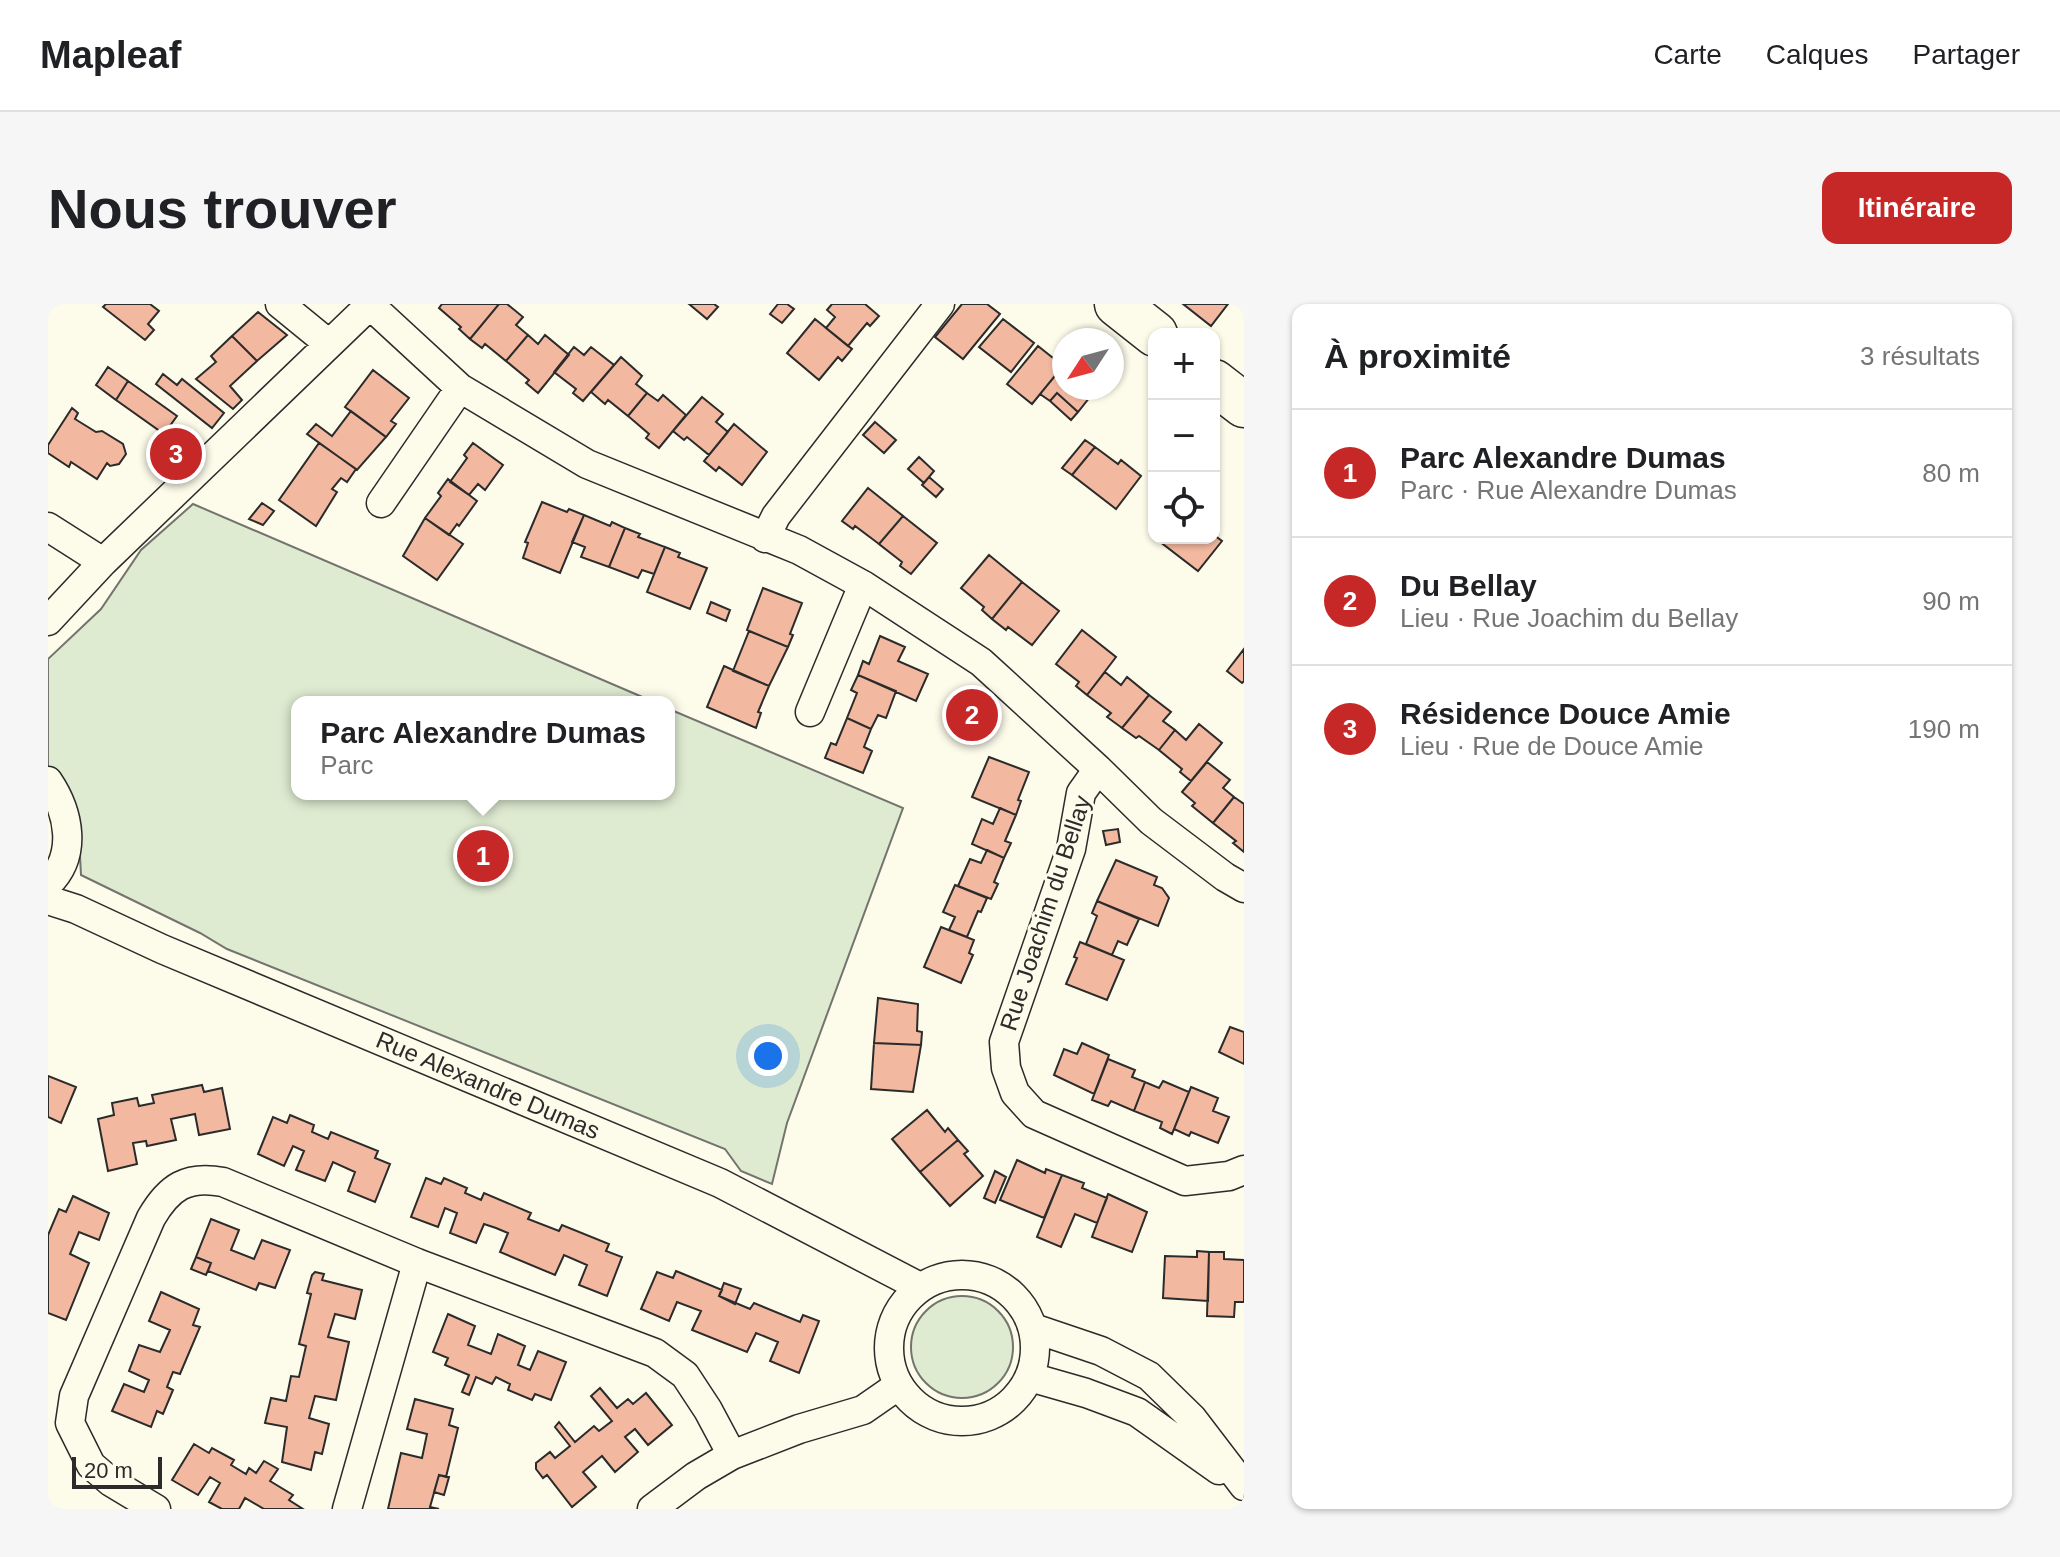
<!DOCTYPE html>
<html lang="fr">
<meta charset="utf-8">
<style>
:root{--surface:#fff;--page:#f6f6f6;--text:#202124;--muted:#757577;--line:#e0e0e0;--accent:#c62828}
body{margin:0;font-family:Arial,sans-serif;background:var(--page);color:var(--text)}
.controls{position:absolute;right:24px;top:24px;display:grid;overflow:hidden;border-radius:16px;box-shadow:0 2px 6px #0004}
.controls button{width:72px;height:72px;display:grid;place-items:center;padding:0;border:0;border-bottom:2px solid var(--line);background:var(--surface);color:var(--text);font:40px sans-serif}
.compass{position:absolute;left:1004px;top:24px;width:72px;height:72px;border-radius:50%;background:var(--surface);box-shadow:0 2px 6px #0004;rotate:234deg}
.scale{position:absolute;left:24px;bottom:20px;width:90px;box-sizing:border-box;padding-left:8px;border:4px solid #2b2b2b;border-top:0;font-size:22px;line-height:28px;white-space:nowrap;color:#2b2b2b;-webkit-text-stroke:6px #fdfbea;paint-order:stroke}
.you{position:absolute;left:720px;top:752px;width:28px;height:28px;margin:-20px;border:6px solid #fff;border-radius:50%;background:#1a73e8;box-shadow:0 0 0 12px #1a73e833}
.badge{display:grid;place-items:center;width:52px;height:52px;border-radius:50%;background:var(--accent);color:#fff;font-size:26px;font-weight:700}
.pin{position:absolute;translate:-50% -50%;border:4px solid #fff;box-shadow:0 2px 8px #0006}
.popup{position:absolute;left:243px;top:392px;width:384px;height:104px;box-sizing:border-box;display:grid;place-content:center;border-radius:16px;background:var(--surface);filter:drop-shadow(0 2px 6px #0005);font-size:26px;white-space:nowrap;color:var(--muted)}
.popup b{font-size:30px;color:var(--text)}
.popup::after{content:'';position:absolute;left:50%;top:100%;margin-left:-16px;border:16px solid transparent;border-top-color:var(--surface)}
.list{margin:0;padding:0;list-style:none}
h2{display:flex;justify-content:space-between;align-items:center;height:104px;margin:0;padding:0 32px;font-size:34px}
h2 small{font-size:26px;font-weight:400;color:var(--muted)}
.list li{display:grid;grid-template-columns:52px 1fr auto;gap:24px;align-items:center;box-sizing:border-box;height:128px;padding:0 32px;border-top:2px solid var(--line)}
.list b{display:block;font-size:30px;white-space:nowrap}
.list p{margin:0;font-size:26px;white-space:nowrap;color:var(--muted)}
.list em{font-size:26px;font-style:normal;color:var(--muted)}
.icon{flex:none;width:44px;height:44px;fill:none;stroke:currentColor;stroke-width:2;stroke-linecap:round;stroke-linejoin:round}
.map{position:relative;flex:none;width:1196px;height:1205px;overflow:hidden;border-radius:16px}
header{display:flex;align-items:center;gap:48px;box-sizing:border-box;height:112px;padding:0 40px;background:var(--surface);border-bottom:2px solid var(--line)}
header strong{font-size:38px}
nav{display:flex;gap:44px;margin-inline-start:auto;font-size:28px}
.intro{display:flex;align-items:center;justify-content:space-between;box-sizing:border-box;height:192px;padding:0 48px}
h1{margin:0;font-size:56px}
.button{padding:20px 36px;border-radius:16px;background:var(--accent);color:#fff;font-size:28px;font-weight:700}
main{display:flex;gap:48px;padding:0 48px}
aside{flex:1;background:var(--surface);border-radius:16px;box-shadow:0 2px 6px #0004}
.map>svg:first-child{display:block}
</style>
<header>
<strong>Mapleaf</strong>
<nav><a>Carte</a><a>Calques</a><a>Partager</a></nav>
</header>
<div class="intro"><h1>Nous trouver</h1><a class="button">Itinéraire</a></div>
<main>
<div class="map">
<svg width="1196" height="1205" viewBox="0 0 1196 1205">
<rect width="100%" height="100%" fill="#fdfbea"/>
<path fill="#deebd1" stroke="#74746e" stroke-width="2" d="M145,200L606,398H249V490H621V405L855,504L739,819L724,880L693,867L677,845L179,645L152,629L33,571L31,533L20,486L0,462V355L53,305L93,246Z
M863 1043a51 51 0 1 1 102 0a51 51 0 1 1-102 0Z"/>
<path fill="#f2b8a0" stroke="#2b2b2b" stroke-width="2" d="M58,0H102L111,7L100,20L106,26L97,36L55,3Z
M394,0H451L422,35L411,25L413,23L391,4Z
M451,0H459L475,13L468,21L480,31L458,57L437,40L434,44L422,35Z
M641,0H666L670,3L659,15Z
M730,0H739L746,5L734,19L722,10Z
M784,0H817L831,12L822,22L819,19L800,42L778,24L787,13L779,6Z
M914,0H939L952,10L915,55L887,33Z
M1135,0H1180L1163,22Z
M210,8L239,31L209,57L184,32Z
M767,15L804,45L794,57L790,53L771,76L739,49Z
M955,15L986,39L963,68L931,43Z
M480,31L490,40L497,31L521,51L490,89L478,79L481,76L458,57Z
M184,32L209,57L182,82L194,96L185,105L148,75L168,58L163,52Z
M990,42L1015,62L984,100L959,80Z
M526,43L536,51L543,43L566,61L535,97L525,89L528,85L506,68Z
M573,53L594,72L588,80L599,89L580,112L560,96L557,100L543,88Z
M1016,61V84H1049L1030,108L1009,89L1002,97L992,90Z
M60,63L80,77L68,96L48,81Z
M325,66L361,94L343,117L348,120L338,133L297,103Z
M115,70L129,81L134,75L176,109L164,124L108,80Z
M80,77L129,112L116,130L68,96Z
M599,89L610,97L615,91L638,111L611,144L598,134L601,130L580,112Z
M1009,89L1030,108L1023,116L1002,97Z
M654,93L675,110L668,118L680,128L661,151L639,133L636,136L625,127Z
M24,104L30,109L27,115L48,128L54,127L75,140L78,150L71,160L62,162L59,159L49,175L23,158L21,163L0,149V141Z
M303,107L338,133L309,166L259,130L268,120L284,132Z
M827,118L848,136L836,149L815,131Z
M686,120L719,148L694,181L671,163L668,167L656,157Z
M1037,136L1047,143L1024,171L1014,164Z
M271,139L308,165L299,178L293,174L284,185L289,188L268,222L231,196Z
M425,139L455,161L437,186L430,180L421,191L402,178L419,154L416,151Z
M1047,143L1070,160L1073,156L1093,172L1068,205L1024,171Z
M871,153L886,167L876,179L860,165Z
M881,173L895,185L888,193L874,181Z
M400,175L429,197L411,222L409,220L401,231L377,214L393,192L390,189Z
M820,184L855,212L831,240L807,222L805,225L794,217Z
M494,198L519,208L521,205L536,211L512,269L475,254L480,239L477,238Z
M214,199L226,207L215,221L201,215Z
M536,211L562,222L564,218L577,224L561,263L533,253L537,243L524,238Z
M855,212L889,239L863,270L852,262L854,258L831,240Z
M377,214L415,240L389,276L355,252Z
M577,224L592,230L590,233L617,243L606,270L594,266L590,274L561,263Z
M1166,231L1174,237L1150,267L1107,234H1166Z
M617,243L632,249L630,253L659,264L642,305L599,288Z
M941,251L974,278L944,315L934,306L936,303L913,284Z
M974,278L1011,307L984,341L960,323L958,326L944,315Z
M715,284L754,299L742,330L745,331L740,343L699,326Z
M663,298L682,306L678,317L659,309Z
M1034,326L1068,353L1039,391L1028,382L1031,378L1008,360Z
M701,327L740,343L721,382L685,367Z
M832,332L857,343L850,357L880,370L868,397L810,371L815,357L821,360Z
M1196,345V377L1194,379L1179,367Z
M676,362L721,382L710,408L713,409L708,424L659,403Z
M1057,368L1073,381L1079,373L1101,391L1074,424L1059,413L1063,409L1039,391Z
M810,371L848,387L838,414L830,411L823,425L799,414L809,389L803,386Z
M1101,391L1123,408L1115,417L1127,426L1111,446L1091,432L1088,434L1074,424Z
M904,397L917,403L912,415L899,409Z
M919,399L937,407L927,427L910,420Z
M799,414L823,425L816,443L824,447L815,469L777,454L783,439L788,441Z
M1151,420L1174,439L1143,477L1132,468L1134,465L1111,446L1127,426L1138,436Z
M941,453L981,468L970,496L973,497L968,511L924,493Z
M1159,458L1182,476L1175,484L1186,493L1165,519L1144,502L1147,499L1134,488Z
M1186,493L1196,500V548L1185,539L1188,537L1165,519Z
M952,504L968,511L957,537L963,539L956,554L924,540L934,515L945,520Z
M1070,525L1072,538L1058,541L1055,527Z
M939,546L956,554L946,578L950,580L943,595L910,582L922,555L933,559Z
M1068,556L1109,573L1106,581L1114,584L1121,594L1110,622L1049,597Z
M907,581L939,594L933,608L930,607L919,633L901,626L907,613L895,608Z
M1049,597L1091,615L1079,641L1070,637L1064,651L1038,640L1049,612L1044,609Z
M893,623L926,636L921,649L925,651L913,679L876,663Z
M1032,638L1076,656L1059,696L1018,680L1029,654L1026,653Z
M830,694L870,700L869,727L874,728L873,741L826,739Z
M1182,723L1196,728V760L1171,748Z
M826,739L873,741L865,788L823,785Z
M1034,739L1061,751L1046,790L1006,771L1016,745L1029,750Z
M1060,755L1087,766L1084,773L1097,778L1086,807L1063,797L1060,802L1044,796Z
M0,772L28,783L13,819L0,813Z
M1115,777L1141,788L1124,830L1112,824L1114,818L1086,807L1097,778L1111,784Z
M154,781L156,788L174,784L182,825L151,831L147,810L123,815L128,836L99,842L98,837L85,839L89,860L60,867L50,815L66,811L64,799L89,794L91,802L106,799L104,791Z
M1143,783L1170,794L1165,807L1181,813L1170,839L1143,828L1141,832L1126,825Z
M879,806L897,828L900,824L910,836L872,868L844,835Z
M242,811L266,821L264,828L280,835L283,828L330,847L327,854L342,860L327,898L300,887L307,868L285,858L277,877L248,866L256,847L245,842L236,862L210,850L225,813L239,819Z
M910,836L920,847L916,850L935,872L902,902L872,868Z
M969,856L997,869L998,865L1014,871L996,914L952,896Z
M947,867L958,873L947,899L936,894Z
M1014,871L1036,879L1034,884L1059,894L1049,919L1027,910L1013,943L989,933Z
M378,874L393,880L396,874L419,884L417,889L433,896L436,889L483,909L480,915L511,927L514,921L561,940L558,947L574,953L559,992L531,981L539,961L516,951L507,971L452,948L460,929L448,924L436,920L428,939L402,929L409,909L397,904L390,923L363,913Z
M1060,890L1099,908L1084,948L1044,933Z
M25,892L61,909L51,936L31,928L22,950L41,959L18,1016L0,1009V931L11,905L18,908Z
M163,915L191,926L183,946L206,955L214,936L242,946L227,984L211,979L208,986L160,967L163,959L148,953Z
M1149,947L1161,948L1160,997L1115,994L1117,952L1149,953Z
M1161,948H1176V955L1196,956V998H1187L1186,1013L1159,1012Z
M148,953L163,959L158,971L143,965Z
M628,967L674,986L671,992L702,1005L706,999L752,1018L755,1011L771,1017L751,1069L722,1057L730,1038L708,1029L699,1048L644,1026L653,1007L629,998L621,1017L593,1005L609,968L625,974Z
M267,968L276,970L274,976L314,986L307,1015L287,1010L280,1033L301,1038L288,1096L267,1092L261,1114L281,1120L274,1150L267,1148L263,1166L234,1158L239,1123L217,1119L223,1094L238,1097L243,1072L251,1073L258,1042L251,1040L263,990L259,989L264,971Z
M676,979L693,985L687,1000L671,992Z
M113,988L151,1005L145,1021L152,1023L132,1070L125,1068L119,1083L125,1086L115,1110L109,1107L103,1123L64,1107L76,1080L96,1088L101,1076L81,1067L91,1041L112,1048L122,1026L101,1017Z
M400,1010L427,1022L420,1041L443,1050L450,1030L477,1042L470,1061L482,1066L490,1047L518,1058L503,1096L487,1090L484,1096L460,1086L462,1080L448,1073L444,1080L428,1073L421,1091L414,1088L421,1071L397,1061L400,1054L385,1048Z
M552,1084L569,1104L580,1095L585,1100L598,1089L624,1121L600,1141L587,1125L577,1133L590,1148L567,1168L554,1152L535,1168L548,1183L524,1203L499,1171L495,1174L488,1165V1159L502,1148L507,1154L522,1142L507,1123L511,1118L527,1138L546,1122L551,1127L564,1117L543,1092Z
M367,1095L405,1105L401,1121L410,1124L398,1173L391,1171L382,1203L391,1205H340L353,1149L374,1154L379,1130L359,1125Z
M146,1140L161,1149L164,1144L186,1156L183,1161L198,1170L201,1164L208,1169L216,1157L230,1165L222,1177L245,1191L241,1196L255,1205H216L197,1194L191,1205H174L161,1198L172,1179L162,1173L150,1191L124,1176Z
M391,1171L401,1173L396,1191L386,1188Z"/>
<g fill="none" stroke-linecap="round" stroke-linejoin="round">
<defs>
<path id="minor" d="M232,0L281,40
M322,1L412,84L539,160L751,246L815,281L933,358L1050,465L1103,517L1177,573L1196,584
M333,199L412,84
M0,223L55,258
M717,234L728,212L892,0
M0,317L55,258L323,0
M762,408L815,281
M1050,465L1033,489L1023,545L956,738L958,764L967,789L986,810L1137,877L1181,872L1196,866
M0,477C21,508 30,551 0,580
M0,596L28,605L114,645L672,879L872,983
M841 1044a73 73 0 1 1 146 0a73 73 0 1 1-146 0Z
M985,1024L1053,1047L1101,1072L1144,1114L1196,1182
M982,1073L1038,1089L1089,1108L1171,1166
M108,1205L63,1178L43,1161L22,1119L26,1092L103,914C121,883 139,871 175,878L369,959L607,1049L637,1071L660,1106L684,1151
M299,1205L369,959
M604,1205L648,1172L684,1151L751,1125L815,1106L851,1081"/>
<path id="primary" d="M1069,0L1107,30
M1166,78L1196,101"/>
</defs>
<use href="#minor" stroke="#2b2b2b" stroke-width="31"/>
<use href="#primary" stroke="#2b2b2b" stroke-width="47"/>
<use href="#minor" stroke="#fdfbea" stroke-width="28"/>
<use href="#primary" stroke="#fdfbea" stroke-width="44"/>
</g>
<g text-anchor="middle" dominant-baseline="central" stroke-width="6" stroke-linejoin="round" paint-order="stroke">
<g font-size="24" fill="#2b2b2b" stroke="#fdfbea">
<text transform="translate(997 609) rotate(-72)">Rue Joachim du Bellay</text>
<text transform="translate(440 781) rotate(23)">Rue Alexandre Dumas</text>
</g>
</g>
</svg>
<div class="controls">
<button>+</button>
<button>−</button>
<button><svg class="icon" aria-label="locate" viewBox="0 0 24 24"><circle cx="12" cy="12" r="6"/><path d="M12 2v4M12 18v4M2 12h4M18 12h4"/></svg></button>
</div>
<svg class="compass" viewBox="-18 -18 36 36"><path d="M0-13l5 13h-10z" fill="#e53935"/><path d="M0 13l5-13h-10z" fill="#757577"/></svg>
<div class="scale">20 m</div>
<div class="you"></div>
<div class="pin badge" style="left:435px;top:552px">1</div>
<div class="popup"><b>Parc Alexandre Dumas</b>Parc</div>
<div class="pin badge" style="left:924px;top:411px">2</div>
<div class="pin badge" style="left:128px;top:150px">3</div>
</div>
<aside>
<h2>À proximité<small>3 résultats</small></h2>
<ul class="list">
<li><span class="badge">1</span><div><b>Parc Alexandre Dumas</b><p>Parc · Rue Alexandre Dumas</p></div><em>80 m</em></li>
<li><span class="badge">2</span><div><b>Du Bellay</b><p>Lieu · Rue Joachim du Bellay</p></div><em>90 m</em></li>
<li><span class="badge">3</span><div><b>Résidence Douce Amie</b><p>Lieu · Rue de Douce Amie</p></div><em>190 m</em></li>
</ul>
</aside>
</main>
